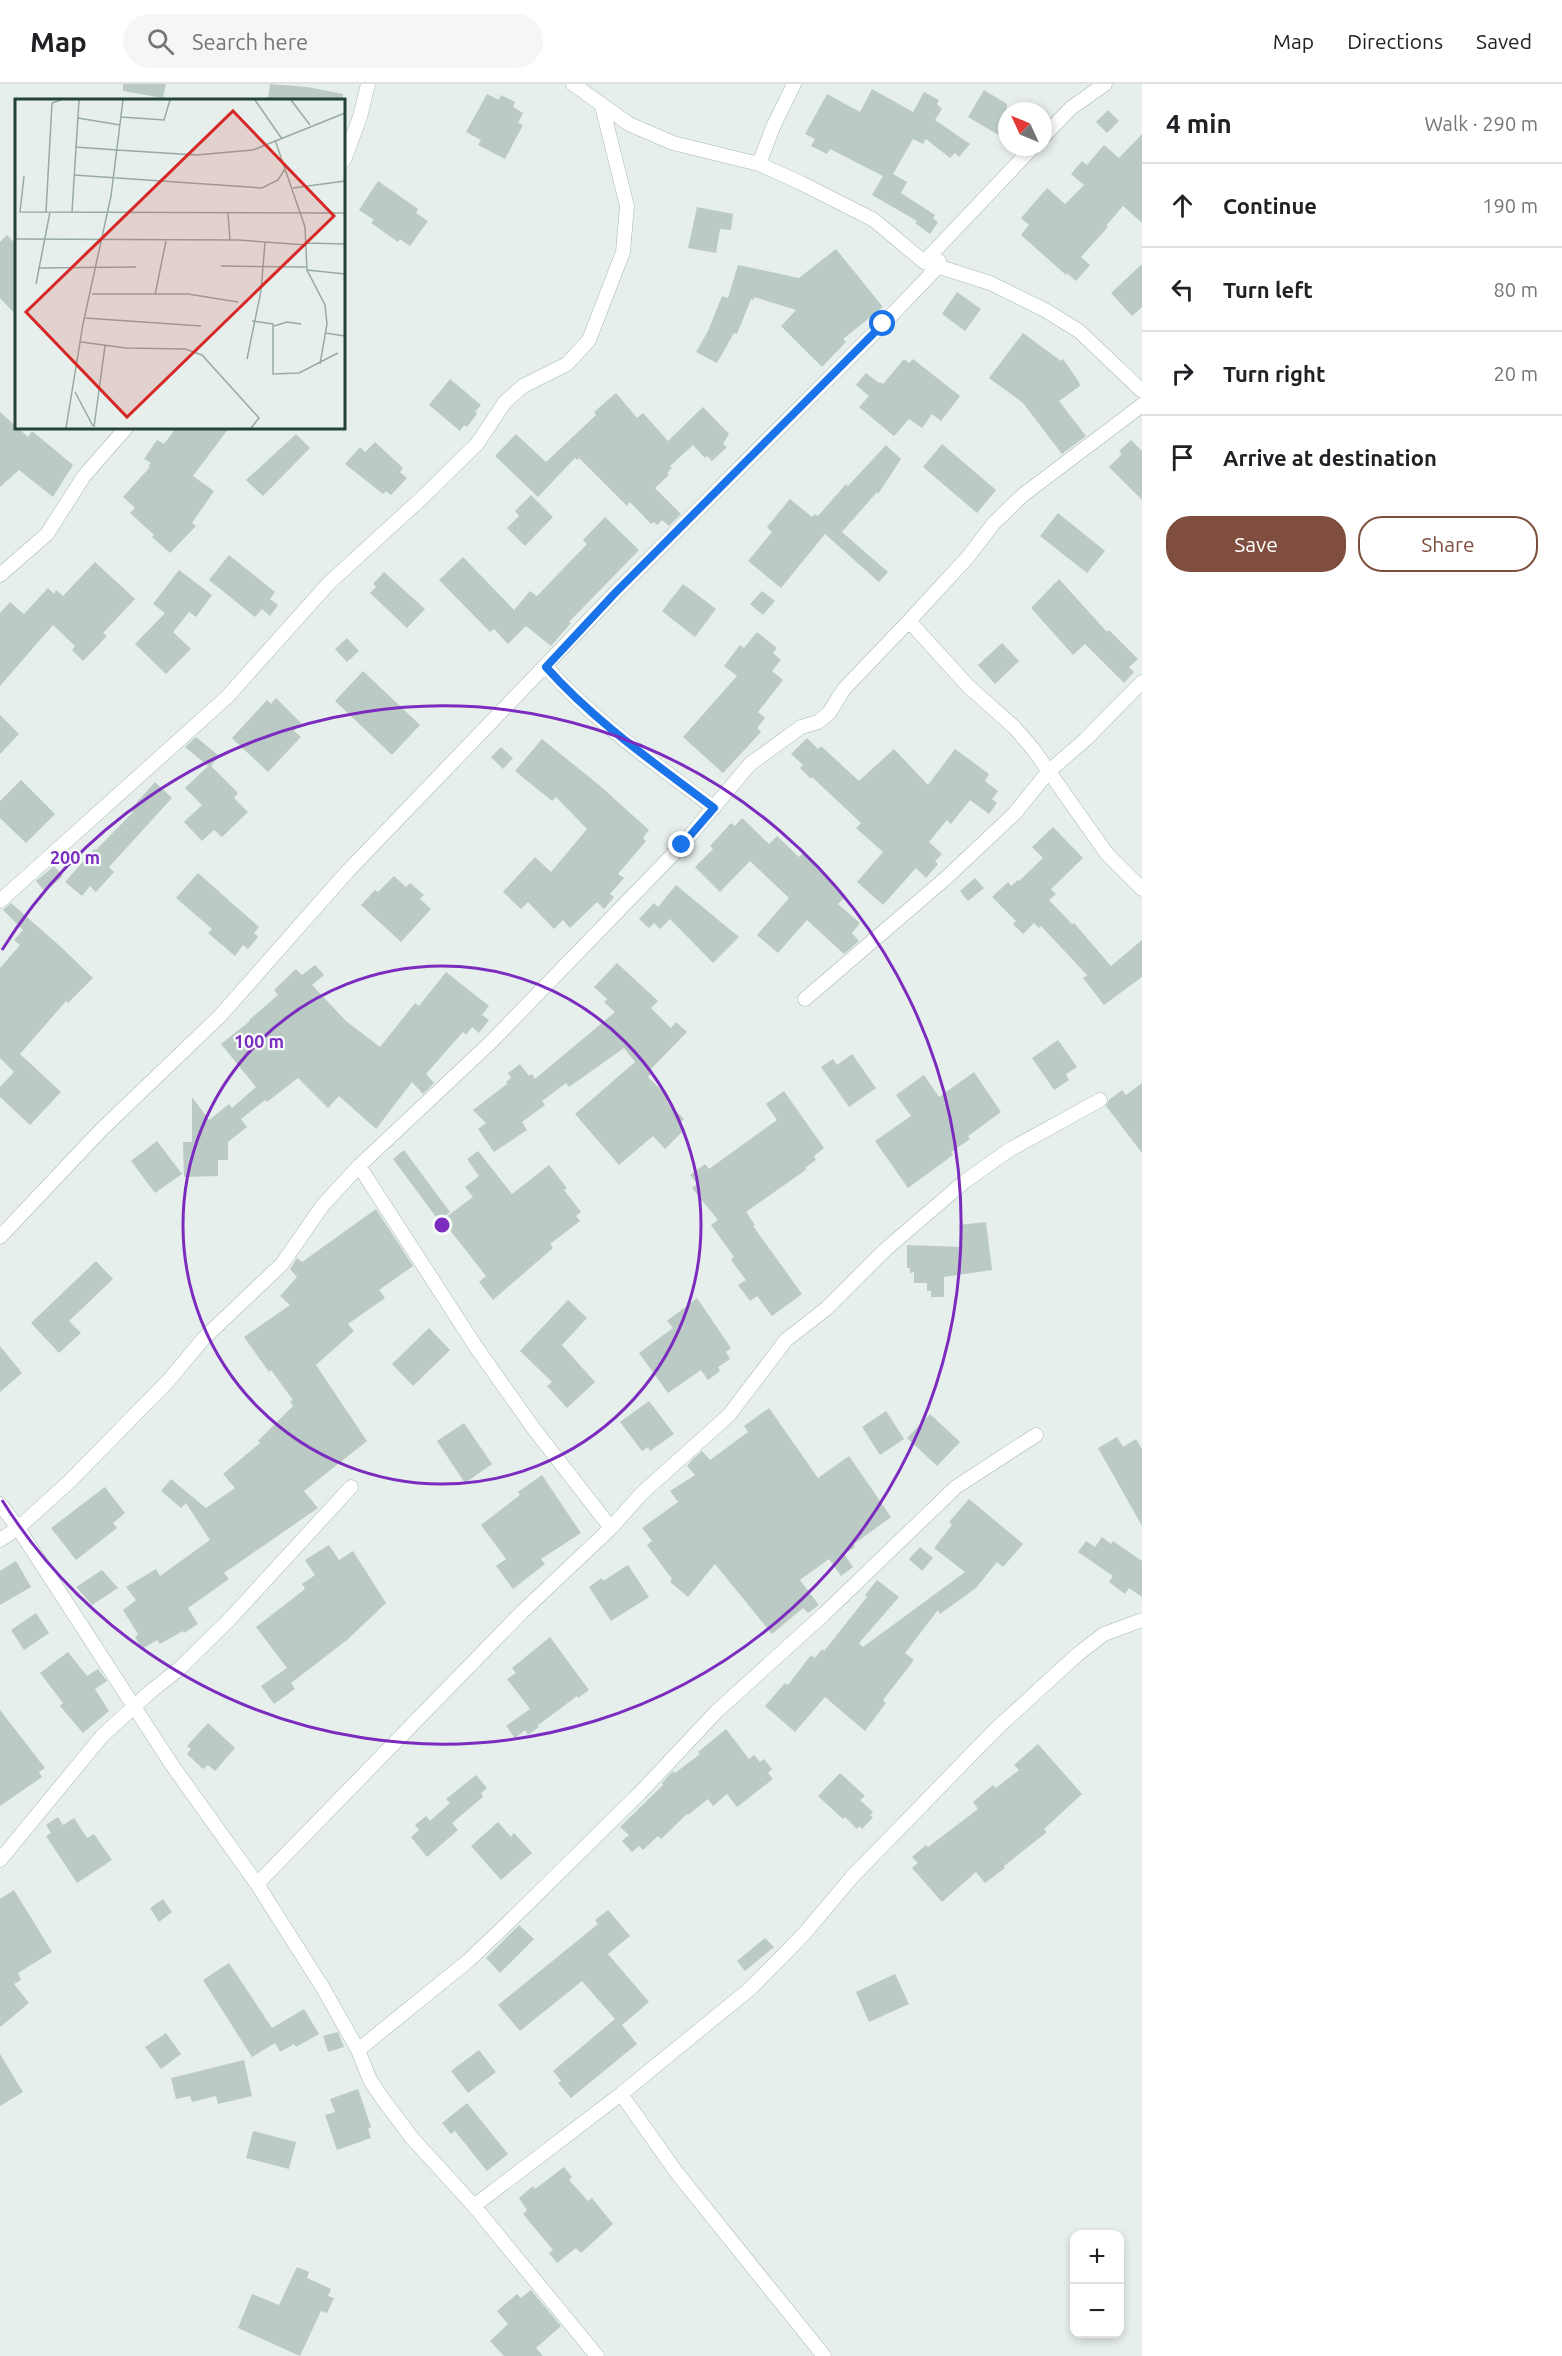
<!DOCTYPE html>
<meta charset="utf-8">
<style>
:root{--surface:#fff;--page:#f6f6f6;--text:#202124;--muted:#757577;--line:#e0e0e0;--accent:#7f4e3f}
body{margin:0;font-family:Ubuntu,sans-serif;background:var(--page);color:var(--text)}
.controls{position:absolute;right:18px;bottom:18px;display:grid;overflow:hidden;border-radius:12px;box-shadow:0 3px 9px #0003}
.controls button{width:54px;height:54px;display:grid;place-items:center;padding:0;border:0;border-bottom:2px solid var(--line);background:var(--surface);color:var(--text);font:30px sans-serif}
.compass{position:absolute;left:998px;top:18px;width:54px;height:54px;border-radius:50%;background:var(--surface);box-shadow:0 3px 9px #0003;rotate:314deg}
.stop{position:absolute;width:18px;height:18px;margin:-14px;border:4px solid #1a73e8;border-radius:50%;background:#fff}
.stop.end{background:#1a73e8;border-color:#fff;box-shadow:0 2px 6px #0008}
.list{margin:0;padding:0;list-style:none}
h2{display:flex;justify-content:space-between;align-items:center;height:78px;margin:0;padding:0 24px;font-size:26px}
h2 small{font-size:20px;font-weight:400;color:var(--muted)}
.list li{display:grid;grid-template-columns:39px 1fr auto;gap:18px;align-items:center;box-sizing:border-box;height:84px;padding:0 24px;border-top:2px solid var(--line)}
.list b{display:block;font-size:22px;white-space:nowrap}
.list em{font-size:20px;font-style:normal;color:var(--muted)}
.actions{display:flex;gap:12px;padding:18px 24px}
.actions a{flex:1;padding:14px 0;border:2px solid var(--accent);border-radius:24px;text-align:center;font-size:21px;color:var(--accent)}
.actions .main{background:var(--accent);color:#fff}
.icon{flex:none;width:33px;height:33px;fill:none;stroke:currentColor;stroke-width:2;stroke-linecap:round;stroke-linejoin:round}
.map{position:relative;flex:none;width:1142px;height:2272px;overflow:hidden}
header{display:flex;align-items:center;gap:36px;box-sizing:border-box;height:84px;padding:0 30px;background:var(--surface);border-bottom:2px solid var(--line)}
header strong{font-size:28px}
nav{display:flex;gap:33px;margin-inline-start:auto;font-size:21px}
.search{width:420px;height:54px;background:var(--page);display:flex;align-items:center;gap:15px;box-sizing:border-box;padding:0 21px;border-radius:33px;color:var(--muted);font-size:22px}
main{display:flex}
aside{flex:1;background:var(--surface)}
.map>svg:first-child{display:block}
</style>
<header>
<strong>Map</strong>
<div class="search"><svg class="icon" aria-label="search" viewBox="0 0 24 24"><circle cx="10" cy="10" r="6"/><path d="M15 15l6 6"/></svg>Search here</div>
<nav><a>Map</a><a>Directions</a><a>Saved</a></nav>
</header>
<main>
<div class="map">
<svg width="1142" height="2272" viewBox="0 0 1142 2272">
<rect width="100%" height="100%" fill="#e6efeb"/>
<path fill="#bbcac4" d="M123,0H166L163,14L123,7Z
M270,0L308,3L343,10L342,16H268Z
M872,5L913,28L924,8L939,16L937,20L942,25L935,36L970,60L959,73L955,69L950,74L926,55L923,60L913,55L893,90L907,98L901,109L935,131L933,134L938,138L930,150L915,139L917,137L872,111L883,92L830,65L827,70L811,62L815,55L805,50L827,10L860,28Z
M984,6L1007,20V56L968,33Z
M487,10L499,16L501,11L515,18L513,23L523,29L518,39L523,41L505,75L478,61L481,56L466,48Z
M1108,26L1119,37L1107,49L1096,38Z
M1142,50V139L1123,122L1106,142L1108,143L1081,173L1090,181L1076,197L1067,189L1066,191L1021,151L1029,141L1021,134L1047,104L1065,120L1084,101L1071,90L1082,77L1087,81L1104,61L1119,74Z
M378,97L418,125L416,129L428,137L410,162L400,155L398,158L371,139L374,136L359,126Z
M697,123L733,130L731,146L720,145L716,169L688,164Z
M7,151L16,160V231L0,214V158Z
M836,165L883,223L843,255L846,258L822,283L781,242L796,226L754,213V216L751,215L737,250L734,249L717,279L696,268L708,247L722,212L728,214L738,181L799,194Z
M1142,180V223L1132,232L1111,209Z
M957,208L981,225L965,247L942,230Z
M1023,249L1061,277L1063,275L1079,298L1080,302L1059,317L1086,352L1062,370L1023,319L989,294Z
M904,275L909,279L913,275L960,312L941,337L932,330L922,344L909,335L894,352L859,323L869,312L856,301L866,289L879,299L880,298L883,300Z
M450,295L481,321L475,328L477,330L467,343L464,341L460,347L429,321Z
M616,309L637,334L643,329L668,357L703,323L729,350L723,360L727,363L712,377L707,372L705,374L693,361L670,382L672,384L667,389L669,391L655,404L681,430L669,442L662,436L657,441L654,438L651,440L630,418L627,422L579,374L577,376L575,374L538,413L495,372L516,350L546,378L596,331L594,328Z
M0,328L28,353L32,347L73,381L53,413L19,386L0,403Z
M176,344H229L193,392L214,407L192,439L196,442L170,469L152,453L154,451L130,429L135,424L123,413L150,383L148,382L151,379L144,375L157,356L164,360Z
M296,350L310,364L263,412L246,396Z
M1131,356L1142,367V416L1109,383L1122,370L1119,367Z
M375,358L403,384L400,388L407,394L391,411L386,407L383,410L345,380L360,363L365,368Z
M942,360L996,406L977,429L923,383Z
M886,361L901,375L878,410L877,408L842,448L888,488L879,498L825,450L781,504L748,477L772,448L767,443L790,415L812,433L814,430L818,432L846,400L848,402Z
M531,411L553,433L525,462L507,444L519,432L515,427Z
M1058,429L1105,467L1087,489L1040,452Z
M605,433L639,466L569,538L571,539L551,562L526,542L508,560L494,545L490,548L439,496L463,473L514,526L530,507L537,512L587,460L583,456Z
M229,471L275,508L270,515L278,521L270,532L262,525L255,533L209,496Z
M95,478L135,515L103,549L107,552L83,577L72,566L75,562L53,541L0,602V529L10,518L24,530L48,504L54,510L56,506L63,512Z
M179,486L212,511L196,533L189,528L173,548L191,565L166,590L135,560L165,529L153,520Z
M384,488L425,525L407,544L370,509L376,503L373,500Z
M1059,495L1107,548L1109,546L1138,575L1129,583L1134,588L1124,599L1085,560L1073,571L1031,524Z
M683,500L716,525L695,553L662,527Z
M762,507L775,517L763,531L750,520Z
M757,548L777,564L773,569L781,576L772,587L783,596L758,628L765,634L757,644L761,648L723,689L683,653L737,592L724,582L740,561L744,564Z
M347,554L359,567L347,578L335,565Z
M1002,559L1019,577L995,600L978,581Z
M363,587L420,641L392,671L335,617Z
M276,614L301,639L294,647L301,653L268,688L232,654L267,616L271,620Z
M0,631L19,650L0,670Z
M196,653L219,672L211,682L238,709L234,714L248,728L222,753L214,746L202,757L184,738L202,721L185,704L208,682L185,663Z
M807,654L818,665L821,662L859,697L894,665L928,701L955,665L989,690L985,697L998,707L992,715L997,719L989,730L970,716L951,740L947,736L929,758L942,770L935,777L938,780L926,794L916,784L883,821L857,798L883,768L856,744L861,739L812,693L811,695L800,684L803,681L791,670Z
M542,655L599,701L649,746L643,754L646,757L618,790L624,794L610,810L614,813L604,825L597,818L570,844L563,836L554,845L528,818L521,825L503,808L535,773L551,788L587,745L556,713L552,717L515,687Z
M501,663L513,674L503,685L491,673Z
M21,696L55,730L26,759L0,734V717Z
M155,698L172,714L109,783L114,788L96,808L90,802L82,812L65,798L94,765L96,766L133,728L130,726Z
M742,734L769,760L777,752L799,773L803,769L846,812L838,820L860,839L852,849L859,857L844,870L807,836L778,869L757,851L789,814L750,777L720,808L695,783L713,765L710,762L731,739L735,742Z
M1053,743L1083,774L1051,805L1056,810L1049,816L1072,840L1074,839L1111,882L1142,856V893L1104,921L1083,894L1087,891L1041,842L1039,844L1034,839L1023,850L1013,840L1016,837L992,813L1008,798L1011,802L1018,796L1019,797L1043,774L1032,763Z
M54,782L63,792L45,808L36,797Z
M198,789L259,843L254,849L258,853L248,865L243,861L235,872L208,849L212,845L176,814Z
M394,792L406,803L410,799L424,811L420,815L431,825L401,858L361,821L375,806L378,808Z
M975,794L984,804L968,817L960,807Z
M676,801L739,853L713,879L670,835L660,845L654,839L649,844L639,835L654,819L658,823Z
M11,819L61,863L93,894L68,919L66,917L20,970L61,1008L30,1041L0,1013V1003L14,988L0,974V884L20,861L14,856L23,846L3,826Z
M617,879L658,917L651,924L671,944L676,938L687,948L649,987L652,989L648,993L670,1015L667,1018L684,1035L679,1040L685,1045L665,1065L653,1052L619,1081L575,1030L635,978L624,964L569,1003L566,999L542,1017L545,1021L522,1038L527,1046L494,1068L478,1045L486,1039L473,1026L507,1000L506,998L511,994L508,989L520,980L529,992L532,990L535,995L615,928L604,918L607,915L594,903Z
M315,881L324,891L312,901L346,937L380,963L415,919L419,922L446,888L489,922L482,931L489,936L479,949L472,943L466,951L463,948L426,990L434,999L423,1010L412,998L376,1045L339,1012L328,1024L298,994L267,1018L265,1016L241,1035L247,1043L228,1058V1076H218V1092L184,1093L183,1058H192V1013L209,1036L229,1020L232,1024L256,1003L221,960L250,937L249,936L278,911L274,906L296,885L302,891Z
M1058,956L1077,983L1066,990L1069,996L1054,1006L1032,974Z
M852,970L876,1004L849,1023L821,983L833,975L837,981Z
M974,988L1001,1028L968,1052L970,1055L951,1068L953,1071L908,1104L875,1057L911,1032L896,1011L924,991L939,1013Z
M1142,999V1069L1106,1022L1109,1016L1122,1006L1126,1011Z
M784,1007L824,1064L814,1072L816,1076L805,1084L807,1085L746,1128L755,1141L753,1142L802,1210L772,1232L757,1212L750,1217L738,1201L746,1196L731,1176L734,1173L711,1141L718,1136L692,1104L697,1100L690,1091L705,1080L709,1085L777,1036L766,1020Z
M157,1057L182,1090L155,1109L131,1077Z
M404,1066L450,1128L439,1137L393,1075Z
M478,1067L512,1110L549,1081L567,1104L564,1106L581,1128L576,1132L580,1137L550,1160L553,1164L493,1216L479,1198L486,1192L442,1136L473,1113L465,1103L479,1092L467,1075Z
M376,1125L413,1182L379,1206L385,1214L348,1240L354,1247L316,1281L367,1357L304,1407L318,1424L224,1489L229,1495L188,1524L198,1540L184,1549L183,1547L160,1560L157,1556L142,1565L135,1553L138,1550L123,1526L136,1516L126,1503L156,1485L160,1492L210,1456L186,1419L181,1424L161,1407L171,1395L206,1424L235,1404L223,1390L260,1359L258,1357L293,1322L290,1317L293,1316L271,1286L269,1288L244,1253L290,1221L280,1212L297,1193L290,1185L297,1174L302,1178Z
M986,1138L992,1186L944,1193V1213H931V1207H927V1199H914V1188L910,1189V1184H907V1161L962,1163L959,1141Z
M96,1177L113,1195L69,1237L81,1249L59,1269L31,1239Z
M697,1214L731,1264L726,1268L730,1275L718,1283L720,1287L708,1296L701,1286L668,1309L639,1269L673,1244L667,1237Z
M568,1216L587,1234L562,1261L595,1298L567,1324L547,1302L552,1298L520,1267Z
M429,1244L450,1266L413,1302L392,1280Z
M0,1262L22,1289L0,1308Z
M649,1317L674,1350L650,1367L648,1363L642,1367L620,1338Z
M769,1324L818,1394L849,1372L891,1433L854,1460L855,1463L844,1470L853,1483L841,1492L829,1475L800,1496L819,1521L808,1529L803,1524L772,1550L715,1480L688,1513L670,1498L672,1495L647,1461L652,1457L642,1444L678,1418L670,1407L695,1391L687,1382L692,1376L702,1367L710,1376L748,1348L744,1342Z
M886,1327L904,1355L880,1371L862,1343Z
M930,1330L960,1358L937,1382L907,1354Z
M464,1339L492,1380L465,1399L437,1357Z
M1117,1353L1123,1363L1136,1355L1142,1365V1442L1098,1364Z
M542,1391L581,1449L541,1475L545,1480L513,1505L496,1482L506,1475L481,1441L520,1411L518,1408Z
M105,1403L125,1429L113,1439L117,1444L76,1476L51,1444Z
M969,1415L1023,1460L1003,1483L997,1478L976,1504L940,1530L938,1526L905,1569L914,1576L883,1616L886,1619L865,1647L825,1613L795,1648L765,1622L785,1599L788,1601L811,1571L815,1574L822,1565L824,1567L867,1513L865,1511L877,1496L899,1513L859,1559L863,1563L965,1488L934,1464L952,1441L949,1438Z
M1102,1453L1111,1460L1113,1457L1142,1477V1513L1129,1504L1125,1510L1109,1498L1113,1492L1078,1468L1086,1457L1095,1463Z
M329,1461L339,1476L353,1467L386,1519L347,1556L291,1599L295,1605L274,1620L261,1602L287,1584L256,1543L305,1505L302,1500L315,1491L305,1476Z
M920,1463L933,1474L922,1487L909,1475Z
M16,1477L31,1503L0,1521V1487Z
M628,1481L649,1513L611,1537L589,1503L602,1494L603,1497Z
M102,1486L118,1504L92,1521L76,1503Z
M36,1529L49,1549L24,1566L11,1546Z
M550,1553L589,1606L578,1614L577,1612L537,1642L539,1643L528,1651L525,1646L515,1654L506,1642L530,1625L507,1595L516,1589L512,1584Z
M68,1568L87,1592L98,1585L107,1597L95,1605L109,1627L83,1649L60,1622L63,1619L40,1589Z
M0,1626L45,1684L39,1688L42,1693L0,1722Z
M208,1639L235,1664L215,1687L208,1681L203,1685L187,1670L191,1665L187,1662Z
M726,1645L749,1675L754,1671L760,1678L764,1675L772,1685L768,1689L773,1695L737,1723L727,1710L713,1722L708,1715L688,1731L687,1730L661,1755L658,1752L643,1766L639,1762L632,1768L622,1757L629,1751L620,1743L663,1701L662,1699L669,1691L673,1687L675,1689L700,1670L698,1668Z
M1038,1660L1082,1710L1044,1745L1047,1748L1004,1782L1005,1784L985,1799L976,1788L942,1818L912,1784L918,1779L912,1773L926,1761L928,1763L978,1725L973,1718L993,1701L996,1704L1019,1686L1014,1681Z
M840,1689L865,1712L860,1716L873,1728L870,1731L873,1733L862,1745L860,1742L857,1745L845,1733L843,1735L818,1712Z
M476,1691L487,1704L481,1709L483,1713L452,1739L458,1746L427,1773L411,1753L419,1746L415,1741L426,1732L430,1737L450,1719L446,1715Z
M58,1733L63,1741L74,1734L87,1754L94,1750L112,1776L77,1799L46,1752L51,1749L46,1741Z
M498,1738L511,1753L514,1749L532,1769L501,1796L471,1762Z
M14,1806L52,1868L18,1889L21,1896L14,1900L29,1919L0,1943V1815Z
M163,1815L172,1828L159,1838L150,1824Z
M608,1826L630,1852L608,1870L649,1918L622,1941L637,1960L571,2014L558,1999L561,1997L553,1987L615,1935L582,1897L520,1947L498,1921L598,1840L595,1836Z
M519,1841L534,1855L500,1889L486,1874Z
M765,1854L774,1863L745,1887L737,1877Z
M229,1879L272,1944L304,1925L319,1950L296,1963L294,1960L280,1968L275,1959L252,1973L203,1896Z
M895,1890L909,1920L869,1938L856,1908Z
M338,1948L344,1963L328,1968L323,1952Z
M166,1949L181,1970L161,1985L145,1963Z
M479,1966L496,1988L468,2009L451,1987Z
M0,1970L23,2008L0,2022Z
M244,1976L252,2012L218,2020L216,2012L192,2018L190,2012L176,2015L171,1994Z
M358,2005L371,2043L368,2045L371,2054L337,2066L325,2031L335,2028L330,2015Z
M467,2019L508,2070L487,2087L455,2047L451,2050L442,2039Z
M253,2047L296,2058L289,2085L246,2074Z
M564,2083L572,2093L569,2096L588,2117L592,2114L613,2140L581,2169L576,2164L557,2179L549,2169L553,2166L523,2130L527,2126L519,2114L533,2102L535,2105Z
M297,2183L309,2188L307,2194L331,2205L328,2212L334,2214L327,2229L321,2227L300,2272L238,2244L252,2210L279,2221Z
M531,2206L561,2242L536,2264L543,2272H504L490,2257L508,2240L497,2227L517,2210L521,2214Z"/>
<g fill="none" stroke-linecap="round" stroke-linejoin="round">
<defs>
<path id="minor" d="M573,0L629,40L673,59L759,80L801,99L874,136L924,178L990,199L1045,226L1079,247L1142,307
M1043,53L1071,24L1105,0
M344,76L360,33L368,0
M759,80L773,43L794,0
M924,178L1033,63
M0,491L47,450L84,392L126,344
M909,537L968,602L1015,644L1033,665L1107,770L1142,805
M546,583C595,638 656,680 714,724
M0,817L227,613L329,499L424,412L477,360L505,318L523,302L567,280L589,256L623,168L627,122L602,22
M805,915L946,794L1015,729L1048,688L1086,655L1142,598
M359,1082L476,1263L534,1345L611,1444
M0,1153L101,1046L220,932L347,788L616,508L883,240L933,188L939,177L924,178
M0,1420L18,1444L172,1681L257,1800L323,1904L358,1966L370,1996L382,2014L412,2054L474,2122L597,2272
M0,1456L18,1444L70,1397L169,1296L204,1254L282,1180L323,1121L359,1082L490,959L682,761L750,680L801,643L818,638L829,629L844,605L909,537L967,474L994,439L1023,411L1142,321
M0,1776L102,1652L150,1608L179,1585L228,1537L351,1403
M257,1800L522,1528L611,1444L641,1410L729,1331L786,1256L827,1224L886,1165L964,1098L1009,1066L1100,1016
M358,1966L468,1877L512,1835L639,1710L717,1627L823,1531L956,1403L1036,1351
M621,2010L677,2089L824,2272
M474,2122L621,2010L751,1904L804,1850L852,1793L996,1645L1078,1570L1104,1550L1142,1536"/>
</defs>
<use href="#minor" stroke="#a8b8b2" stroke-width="15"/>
<use href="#minor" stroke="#fff" stroke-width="14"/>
</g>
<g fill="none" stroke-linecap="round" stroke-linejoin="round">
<path stroke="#1a73e8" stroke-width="8" d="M682,761L714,724C656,680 595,638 546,583L616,508L883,240"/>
</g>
<g fill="none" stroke="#7b2cbf" stroke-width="3">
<circle cx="442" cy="1141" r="259"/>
<path d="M2 866A519 519 0 1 1 2 1416"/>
</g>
<g transform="translate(15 15)">
<rect width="330" height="330" fill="#e6efeb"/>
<path fill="none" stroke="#98aaa4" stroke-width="1.5" d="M240,1L267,40M276,1L295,26M106,18L149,21L155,1M63,19L105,26M260,41L290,128L292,171L310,206L312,225L305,265M60,48L102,51M102,51L181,56L238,51L330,14M59,76L247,89L263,81L270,70M9,77L5,113L330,114M278,89L330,82M31,113L37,4L46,1M57,113L64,1M213,114L215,142M0,140L223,141L292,146M291,144L330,145M206,167L291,168M23,169L121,168M292,171L330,175M21,185L35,113M77,195H173L223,203M140,196L151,142M70,219L186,227M237,222L258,225V275L284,274L323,254M259,227L272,223L286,225M310,234L330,237M66,243L111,249L170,250L187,256L244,319L236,329M232,260L246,192L250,143M60,293L78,327M79,328L90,247M51,329L68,225L96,97L108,1"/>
<path fill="#d62828" fill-opacity="0.15" stroke="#d62828" stroke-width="3" d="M218,12L319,117L112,318L11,213Z"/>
<rect width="330" height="330" fill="none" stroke="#24423a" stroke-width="3"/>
</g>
<circle cx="442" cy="1141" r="9" fill="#7b2cbf" stroke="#f7fbf9" stroke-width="3"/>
<g font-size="18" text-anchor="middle" font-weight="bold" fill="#7b2cbf" stroke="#f7fbf9" stroke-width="4.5" stroke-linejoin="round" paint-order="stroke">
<text x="75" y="780">200 m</text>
<text x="259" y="964">100 m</text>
</g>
</svg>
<div class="controls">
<button>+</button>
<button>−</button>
</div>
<svg class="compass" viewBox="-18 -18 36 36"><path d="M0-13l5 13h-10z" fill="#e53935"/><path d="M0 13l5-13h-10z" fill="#757577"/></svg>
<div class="stop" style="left:883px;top:240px"></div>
<div class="stop end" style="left:682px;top:761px"></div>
</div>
<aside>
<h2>4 min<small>Walk · 290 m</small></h2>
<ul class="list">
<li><svg class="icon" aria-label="ahead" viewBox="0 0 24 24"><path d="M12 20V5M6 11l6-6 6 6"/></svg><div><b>Continue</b></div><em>190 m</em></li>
<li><svg class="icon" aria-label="left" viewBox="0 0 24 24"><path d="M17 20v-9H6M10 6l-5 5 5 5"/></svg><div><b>Turn left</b></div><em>80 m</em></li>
<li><svg class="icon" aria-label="right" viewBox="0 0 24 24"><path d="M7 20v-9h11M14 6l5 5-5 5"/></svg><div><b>Turn right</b></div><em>20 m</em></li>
<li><svg class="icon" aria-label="arrive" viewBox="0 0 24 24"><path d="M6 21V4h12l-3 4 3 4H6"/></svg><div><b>Arrive at destination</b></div></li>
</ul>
<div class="actions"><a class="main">Save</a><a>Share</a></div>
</aside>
</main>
